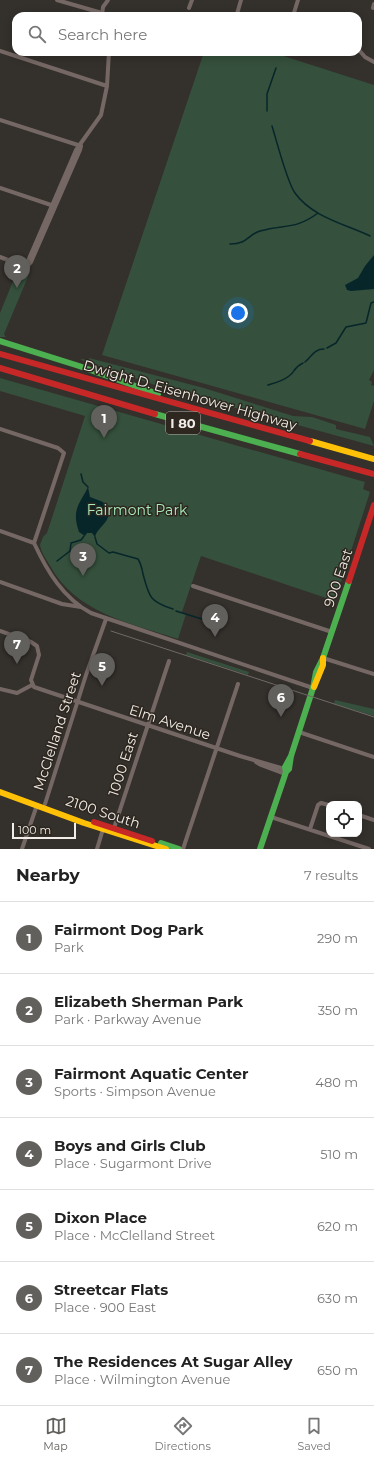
<!DOCTYPE html>
<meta charset="utf-8">
<style>
:root{--surface:#fff;--page:#f2f2f2;--text:#222;--muted:#767676;--line:#e0e0e0;--accent:#62605d}
body{margin:0;font-family:Montserrat,sans-serif;background:var(--page);color:var(--text)}
.controls{position:absolute;right:12px;bottom:12px;display:grid;overflow:hidden;border-radius:8px;box-shadow:0 2px 10px #0003}
.controls button{width:36px;height:36px;display:grid;place-items:center;padding:0;border:0;border-bottom:1px solid var(--line);background:var(--surface);color:var(--text);font:20px sans-serif}
.scale{position:absolute;left:12px;bottom:10px;width:64px;box-sizing:border-box;padding-left:4px;border:2px solid #f2ede8;border-top:0;font-size:11px;line-height:14px;white-space:nowrap;color:#f2ede8;-webkit-text-stroke:3px #2d271f;paint-order:stroke}
.you{position:absolute;left:238px;top:313px;width:14px;height:14px;margin:-10px;border:3px solid #fff;border-radius:50%;background:#1a73e8;box-shadow:0 0 0 6px #1a73e833}
.badge{display:grid;place-items:center;width:26px;height:26px;border-radius:50%;background:var(--accent);color:#fff;font-size:13px;font-weight:700}
.pin{position:absolute;translate:-50% -33px;filter:drop-shadow(0 1px 2px #0008)}
.pin::after{content:'';position:absolute;top:21px;width:14px;height:12px;background:inherit;clip-path:polygon(0 0,100% 0,50% 100%)}
.list{margin:0;padding:0;list-style:none}
h2{display:flex;justify-content:space-between;align-items:center;height:52px;margin:0;padding:0 16px;font-size:17px}
h2 small{font-size:13px;font-weight:400;color:var(--muted)}
.list li{display:grid;grid-template-columns:26px 1fr auto;gap:12px;align-items:center;box-sizing:border-box;height:72px;padding:0 16px;border-top:1px solid var(--line)}
.list b{display:block;font-size:15px;white-space:nowrap}
.list p{margin:0;font-size:13px;white-space:nowrap;color:var(--muted)}
.list em{font-size:13px;font-style:normal;color:var(--muted)}
.icon{flex:none;width:22px;height:22px;fill:none;stroke:currentColor;stroke-width:2;stroke-linecap:round;stroke-linejoin:round}
.map{position:relative;flex:none;width:374px;height:849px;overflow:hidden}
.search{position:absolute;background:var(--surface);box-shadow:0 2px 10px #0003;left:12px;right:12px;top:12px;height:44px;display:flex;align-items:center;gap:10px;box-sizing:border-box;padding:0 14px;border-radius:12px;color:var(--muted);font-size:15px}
.sheet{height:556px;background:var(--surface)}
nav{display:flex;justify-content:space-around;align-items:center;box-sizing:border-box;height:56px;border-top:1px solid var(--line);background:var(--surface);font-size:11px;color:var(--muted)}
nav a{display:grid;justify-items:center;gap:2px}
nav .on{color:var(--accent)}
.map>svg:first-child{display:block}
</style>
<div class="map">
<svg width="374" height="849" viewBox="0 0 374 849">
<rect width="100%" height="100%" fill="#34302c"/>
<path fill="#35503c" d="M204,52H271L374,85V370L369,380L372,382L371,385L374,386V401L365,429L102,355Z
M18,269L30,272L4,334L6,337H0V313Z
M89,358L204,388L293,416L312,417L336,425V429L370,437L374,446L170,390L81,360V359L89,360Z
M0,378L365,482L363,489L370,492L335,601L201,556L182,612L186,614L178,639C130,623 75,613 49,564C46,559 41,552 40,545L43,537L47,533L85,416L0,391Z
M187,652L249,672L248,675L186,655Z
M335,700L374,709V716L334,704Z"/>
<path fill="#07262a" d="M374,255V289L351,291L347,290L345,285L358,278L365,266Z
M88,487L90,497L103,502C104,504 107,506 108,509C112,522 97,527 95,537L92,533H87L85,536L79,532C71,509 80,504 88,487Z"/>
<g fill="none" stroke-linecap="round" stroke-linejoin="round">
<path stroke="#07262a" stroke-width="1.5" d="M267,111V94L276,68
M272,126C277,142 287,182 295,193C312,217 345,224 370,236
M230,244C248,244 247,235 260,231C285,224 295,230 318,213
M327,348L336,343L346,327L366,323L371,303L374,302
M305,362C312,356 314,349 324,349
M268,385C275,383 283,381 289,376C295,372 294,367 303,363
M81,474L83,482L88,487
M95,537L97,544L109,553L113,552L138,559C141,564 142,568 143,574C149,597 150,602 173,609
M57,561L70,551L71,543L81,540L84,536
M176,611L205,620"/>
<path stroke="#756864" stroke-width="4" d="M57,0L102,13
M189,8L192,0
M373,8L374,4
M237,14L241,0
M102,16L103,7L108,0
M293,16L298,0
M359,50L365,57L374,62
M0,51L107,86
M281,54V52
M0,120L81,146
M0,188L54,206
M0,257L27,267
M27,267L28,261L76,150L101,115L107,86L109,52
M27,267L31,262L80,150L81,146
M0,429L58,448L64,453L34,543
M0,531L34,543C47,571 63,598 91,613L313,688
M0,582L62,604L81,607
M193,586L332,632
M0,631L31,642L37,646L39,655L31,680L34,687L240,756L281,768L286,772
M323,658L374,674
M0,689L17,693L32,685
M299,732L374,757
M256,762L261,765L285,774
M45,804L86,675L106,619
M359,815L374,820
M271,817L369,849
M114,828L169,661
M310,829L318,805L321,803L329,805
M22,849L37,805
M97,849L103,829
M183,849L238,684"/>
<path stroke="#4caf50" stroke-width="6" d="M0,341L79,366L158,394
M155,414L300,454
M286,772L285,767L291,756
M161,843L179,849
M260,849L286,772L289,769L291,756L313,688L316,672L323,658L349,581"/>
<path stroke="#ffc107" stroke-width="6" d="M310,441L374,459
M314,687L323,665V658
M0,792L84,823L166,849"/>
<path stroke="#c62828" stroke-width="6" d="M0,354L310,441
M0,368L155,414
M300,454L374,474
M349,581L374,505
M94,822L152,841"/>
<path stroke="#706965" stroke-width="1" d="M111,631L374,717"/>
</g>
<g text-anchor="middle" dominant-baseline="central" stroke-width="3" stroke-linejoin="round" paint-order="stroke">
<rect fill="#2d271f" stroke="#b7b2ac" stroke-width="1" x="166" y="412" width="34" height="22" rx="3"/>
<g font-size="13" font-weight="bold" fill="#f2ede8">
<text x="183" y="423">I 80</text>
</g>
<g font-size="14" fill="#f2ede8" stroke="#2d271f">
<text transform="translate(190 395) rotate(16)">Dwight D. Eisenhower Highway</text>
<text transform="translate(338 578) rotate(-71)">900 East</text>
<text transform="translate(170 722) rotate(18)">Elm Avenue</text>
<text transform="translate(57 731) rotate(-72)">McClelland Street</text>
<text transform="translate(123 764) rotate(-72)">1000 East</text>
<text transform="translate(103 812) rotate(18)">2100 South</text>
</g>
<g font-size="14" fill="#a9ebba" stroke="#2d271f">
<text x="137" y="510">Fairmont Park</text>
</g>
</g>
</svg>
<div class="controls">
<button><svg class="icon" aria-label="locate" viewBox="0 0 24 24"><circle cx="12" cy="12" r="6"/><path d="M12 2v4M12 18v4M2 12h4M18 12h4"/></svg></button>
</div>
<div class="scale">100 m</div>
<div class="you"></div>
<div class="pin badge" style="left:104px;top:438px">1</div>
<div class="pin badge" style="left:17px;top:288px">2</div>
<div class="pin badge" style="left:83px;top:576px">3</div>
<div class="pin badge" style="left:215px;top:637px">4</div>
<div class="pin badge" style="left:102px;top:686px">5</div>
<div class="pin badge" style="left:281px;top:717px">6</div>
<div class="pin badge" style="left:17px;top:664px">7</div>
<div class="search"><svg class="icon" aria-label="search" viewBox="0 0 24 24"><circle cx="10" cy="10" r="6"/><path d="M15 15l6 6"/></svg>Search here</div>
</div>
<section class="sheet">
<h2>Nearby<small>7 results</small></h2>
<ul class="list">
<li><span class="badge">1</span><div><b>Fairmont Dog Park</b><p>Park</p></div><em>290 m</em></li>
<li><span class="badge">2</span><div><b>Elizabeth Sherman Park</b><p>Park · Parkway Avenue</p></div><em>350 m</em></li>
<li><span class="badge">3</span><div><b>Fairmont Aquatic Center</b><p>Sports · Simpson Avenue</p></div><em>480 m</em></li>
<li><span class="badge">4</span><div><b>Boys and Girls Club</b><p>Place · Sugarmont Drive</p></div><em>510 m</em></li>
<li><span class="badge">5</span><div><b>Dixon Place</b><p>Place · McClelland Street</p></div><em>620 m</em></li>
<li><span class="badge">6</span><div><b>Streetcar Flats</b><p>Place · 900 East</p></div><em>630 m</em></li>
<li><span class="badge">7</span><div><b>The Residences At Sugar Alley</b><p>Place · Wilmington Avenue</p></div><em>650 m</em></li>
</ul>
</section>
<nav>
<a class="on"><svg class="icon" aria-label="map" viewBox="0 0 24 24"><path d="M3 6l6-2 6 2 6-2v14l-6 2-6-2-6 2zM9 4v14M15 6v14"/></svg>Map</a>
<a><svg class="icon" aria-label="directions" viewBox="0 0 24 24"><path d="M12 3l9 9-9 9-9-9zM9 14v-3h6M13 9l2 2-2 2"/></svg>Directions</a>
<a><svg class="icon" aria-label="saved" viewBox="0 0 24 24"><path d="M7 4h10v16l-5-4-5 4z"/></svg>Saved</a>
</nav>
